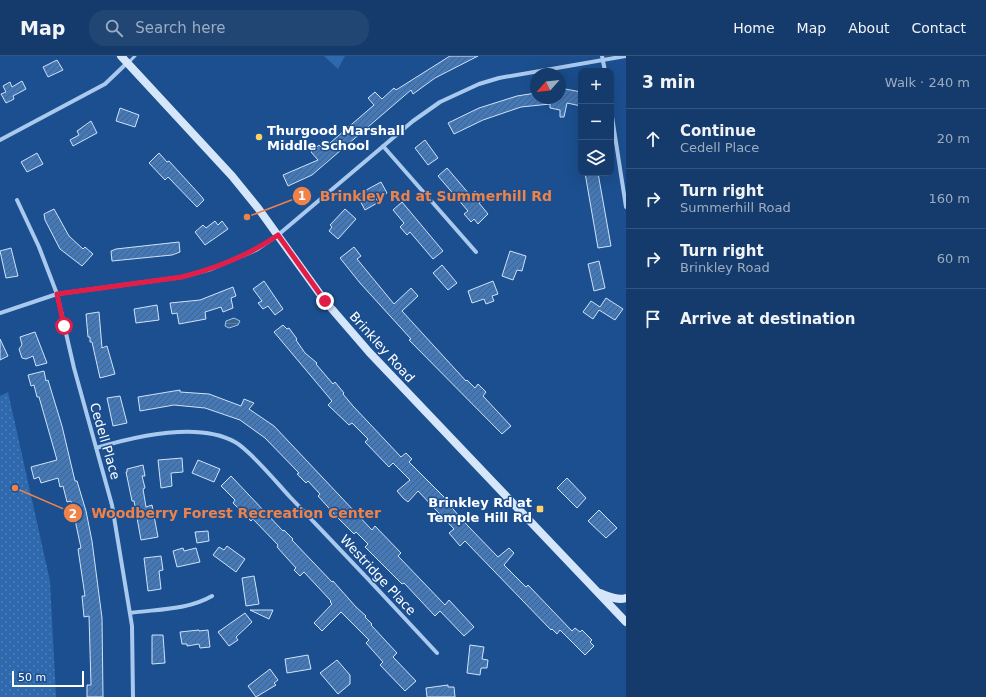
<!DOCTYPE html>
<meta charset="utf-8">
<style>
:root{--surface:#143b6b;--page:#214673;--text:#f1f3f6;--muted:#9dadc1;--line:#33557e}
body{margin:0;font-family:"DejaVu Sans",sans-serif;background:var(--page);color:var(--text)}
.controls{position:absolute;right:12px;top:12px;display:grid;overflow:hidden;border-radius:8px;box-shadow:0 4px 16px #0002}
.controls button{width:36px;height:36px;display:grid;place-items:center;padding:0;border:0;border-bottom:1px solid var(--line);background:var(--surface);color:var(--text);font:20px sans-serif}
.compass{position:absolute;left:530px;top:12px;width:36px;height:36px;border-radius:50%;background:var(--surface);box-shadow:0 4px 16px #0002;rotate:243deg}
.scale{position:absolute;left:12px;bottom:10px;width:72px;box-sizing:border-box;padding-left:4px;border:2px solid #fff;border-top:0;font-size:11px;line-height:14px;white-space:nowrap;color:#fff;-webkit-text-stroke:3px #1b4f8f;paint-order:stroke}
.stop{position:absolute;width:12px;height:12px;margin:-9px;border:3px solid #e11d48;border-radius:50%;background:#fff}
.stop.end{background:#e11d48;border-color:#fff;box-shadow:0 1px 4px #0008}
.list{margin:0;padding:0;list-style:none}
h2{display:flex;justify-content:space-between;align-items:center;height:52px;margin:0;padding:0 16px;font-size:17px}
h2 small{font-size:13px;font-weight:400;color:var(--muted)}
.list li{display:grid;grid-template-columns:26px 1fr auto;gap:12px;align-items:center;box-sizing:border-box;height:60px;padding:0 16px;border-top:1px solid var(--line)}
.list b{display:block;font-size:15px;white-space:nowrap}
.list p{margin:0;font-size:13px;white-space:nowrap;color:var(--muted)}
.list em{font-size:13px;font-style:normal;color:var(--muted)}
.icon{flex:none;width:22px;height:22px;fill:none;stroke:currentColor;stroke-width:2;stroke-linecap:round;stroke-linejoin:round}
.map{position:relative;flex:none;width:626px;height:641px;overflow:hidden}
header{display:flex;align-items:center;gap:24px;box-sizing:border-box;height:56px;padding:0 20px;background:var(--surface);border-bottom:1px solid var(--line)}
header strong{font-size:19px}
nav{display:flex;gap:22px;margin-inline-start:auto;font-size:14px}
.search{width:280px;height:36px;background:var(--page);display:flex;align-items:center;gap:10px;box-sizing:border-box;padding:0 14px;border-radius:16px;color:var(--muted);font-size:15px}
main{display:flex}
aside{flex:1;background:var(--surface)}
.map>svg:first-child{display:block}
</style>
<header>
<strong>Map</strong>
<div class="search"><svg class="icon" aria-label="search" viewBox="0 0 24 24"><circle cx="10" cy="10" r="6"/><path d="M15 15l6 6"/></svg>Search here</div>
<nav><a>Home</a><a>Map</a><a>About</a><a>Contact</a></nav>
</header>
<main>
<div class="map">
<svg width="626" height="641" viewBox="0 0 626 641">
<defs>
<pattern id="green-dots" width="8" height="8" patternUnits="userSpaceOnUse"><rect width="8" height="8" fill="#2e69ad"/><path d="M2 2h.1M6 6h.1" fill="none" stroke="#4d80b9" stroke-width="1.8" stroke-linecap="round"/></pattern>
<pattern id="water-rules" width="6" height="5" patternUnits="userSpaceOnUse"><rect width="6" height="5" fill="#3c6290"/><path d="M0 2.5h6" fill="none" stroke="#597aa1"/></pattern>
<pattern id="building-hatch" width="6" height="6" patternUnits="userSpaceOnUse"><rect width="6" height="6" fill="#4478b7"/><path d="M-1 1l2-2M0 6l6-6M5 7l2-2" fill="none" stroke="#486282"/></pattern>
</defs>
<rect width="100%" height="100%" fill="#1b4f8f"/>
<path fill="url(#green-dots)" d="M8,336L50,525L56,641H0V340Z"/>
<path fill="#2e69ad" d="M324,0H345L338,13Z"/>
<path fill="url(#water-rules)" stroke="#9cc4f0" d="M234,262L240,265L238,269L229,272L225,270L226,265Z"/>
<path fill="url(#building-hatch)" stroke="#cfe3fa" d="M450,0H478L435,22L413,38L411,34L312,119L288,130L283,119L318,104L311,96L319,89L323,93L374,49L368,42L375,36L382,43L394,32L396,34Z
M57,4L63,14L48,21L43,11Z
M22,25L26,33L13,40L14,43L6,47L1,38L6,36L3,30L10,26L12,31Z
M560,32L581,36V50L567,47L564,61H560V54L550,52V48L521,51L483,64L454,78L448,67L479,52L517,40L536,37V42H560Z
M120,52L139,59L135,71L116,65Z
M91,65L97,77L73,90L70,84L79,79L77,75Z
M425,84L438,102L428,109L415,92Z
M37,97L43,108L27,116L21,106Z
M159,97L167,106L169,105L201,140L204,144L197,151L168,121L165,124L149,107Z
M447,112L470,139L475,135L483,144L479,147L488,158L478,168L474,163L471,166L464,158L468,155L438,120Z
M585,117H598L611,190L598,192Z
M381,126L387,137L376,143L379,146L365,154L357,139Z
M402,146L443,195L433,203L410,176L407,179L400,171L404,167L393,154Z
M54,153L69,180L83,193L85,191L93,198L82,210L60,193L45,164L44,158Z
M345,153L356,163L338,183L329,175L332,171L330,169Z
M215,165L218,169L222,165L228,173L205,189L195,176L203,169L206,172Z
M179,186L180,196L172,199L112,205L111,195L116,193Z
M354,191L361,200L357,203L394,248L411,232L418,240L402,255L466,325L467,324L475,332L478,328L486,336L483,340L511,370L502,378L409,284L411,283L360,227L340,202Z
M11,192L18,220L6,222L0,195Z
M510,195L526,200L522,215L517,214L513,224L502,220Z
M599,205L605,232L594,235L588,208Z
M442,209L457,227L448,234L433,217Z
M264,225L283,253L275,259L268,250L263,253L258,247L262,245L253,233Z
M493,225L498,238L492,240L494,245L486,248L484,243L472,247L468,235Z
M233,231L236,240L231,242L233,252L223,256L221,251L205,256L206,263L179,268L177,257L172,258L170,247L200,244Z
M606,242L623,253L615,264L599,254L593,263L583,256L591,245L600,251Z
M157,249L159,264L136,267L134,253Z
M99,256L102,292L107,290L115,318L100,322L92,286H90V281H88L86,258Z
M283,269L287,273L289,272L297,283L296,284L305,297L317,307L316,308L327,321L333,328L335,326L344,337L343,338L353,350L401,401L406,397L412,403L409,406L446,443L445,444L468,470L498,501L509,492L514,497L504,509L526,531L528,529L572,575L575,572L580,576L582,574L592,584L590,586L594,590L585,599L560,574L557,578L552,573L551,574L465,485L460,490L449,477L454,473L418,435L408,446L403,442L397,435L410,424L393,407L389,411L365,386L368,383L352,367L349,369L328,349L332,345L274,276Z
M35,276L47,307L36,310L33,300L26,303L22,302L19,293L22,289L20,281Z
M0,283L8,300L0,304Z
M44,315L46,325L48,324L62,370L75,425H77L86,455L92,485L102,562L103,641H87V629H91L89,560L84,561L82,540H85L78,493L81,492L71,445L67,446L63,430L60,431L58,422L41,427L39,421L34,423L31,411L57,404L39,341H37L34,329L31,330L28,319Z
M180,334V336L209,338L241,350L244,343L254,347L249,353L274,370L372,474L375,470L401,497L398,500L445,549L449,544L474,571L464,580L440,555L435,560L404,527L402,528L365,491L368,488L356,476L354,478L336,460L318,440L320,438L308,425L306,427L297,418L299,417L265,382L240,364L205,352L174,349L140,355L138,341Z
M120,340L127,367L113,370L107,342Z
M182,402L183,416L171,417L172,430L161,432L158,404Z
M198,404L220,413L214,426L192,417Z
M143,409L145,420H142L145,432L143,433L146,451L152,449L158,481L141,484L134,445H132L126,416H127V413Z
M231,420L283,475L284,474L293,483L292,484L332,526L333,525L356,551L366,560L365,561L372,568L371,569L397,597L393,601L416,625L405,635L380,609L383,606L366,587L369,584L341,556L322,575L314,567L332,548L330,546L331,545L304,516L300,520L294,514L296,512L277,491L278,489L253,463L251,465L233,447L235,444L221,430Z
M567,422L586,442L577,452L557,432Z
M599,454L617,472L606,482L588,465Z
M208,475L209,485L197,487L195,476Z
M227,490L245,503L236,516L213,499L219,491L224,494Z
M183,492L184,495L196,492L200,506L177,511L173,495Z
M161,500L163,514L159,515L161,533L148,535L144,502Z
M254,520L259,548L246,550L242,522Z
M250,554H273L269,563Z
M245,557L252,566L236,581L238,584L229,590L218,576Z
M199,574V575L208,574L210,591L200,592L199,588L187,590V588H182L180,576Z
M152,579H163L165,607L152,608Z
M470,589L484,591L482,603L488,604L487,612H481L480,619L467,617Z
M308,599L311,613L287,617L285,603Z
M337,604L350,619V628L338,638L320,617Z
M270,613L278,624L274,627L276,629L256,641L248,630Z
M448,629V631H454L455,641H427L426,632Z"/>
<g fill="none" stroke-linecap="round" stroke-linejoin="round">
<path stroke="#a9c9ee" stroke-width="3" d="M128,7L135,0"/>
<path stroke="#a9c9ee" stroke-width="4" d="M602,0L605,15
M611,54L626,151
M0,84L105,28L127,7
M383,90L476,196
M17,144L39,191L57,238L74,312L112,449L132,570L133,641
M0,257L57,238L182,221L211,213L256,194L278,179L413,65L440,46L479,28L499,22L626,0
M96,392C133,381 198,365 235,386C250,394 277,427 290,441C340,493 389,545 437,597
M130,557C158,553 188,554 212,540"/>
<path stroke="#d6e6fa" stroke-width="8" d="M121,0L232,120L258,152L325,245L369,296L626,566
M600,537C608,540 618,545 626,542"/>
</g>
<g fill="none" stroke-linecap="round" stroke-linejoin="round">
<path stroke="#e11d48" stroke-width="5" d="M64,270L57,238L182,221C217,212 248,200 278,179L325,245"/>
</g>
<g fill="#ffd166" stroke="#1b4f8f" stroke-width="1.5">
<circle cx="259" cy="81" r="4"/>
<rect x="536" y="449" width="8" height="8" rx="2"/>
</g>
<g text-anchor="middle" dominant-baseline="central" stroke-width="3" stroke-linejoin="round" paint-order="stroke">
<g font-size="13" font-weight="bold" fill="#fff" stroke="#1b4f8f" text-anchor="start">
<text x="267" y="74">Thurgood Marshall<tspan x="267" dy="15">Middle School</tspan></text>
<text x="532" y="446" text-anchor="end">Brinkley Rd at<tspan x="532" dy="15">Temple Hill Rd</tspan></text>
</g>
<g font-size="13" fill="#fff" stroke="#1b4f8f">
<text transform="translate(382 291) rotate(48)">Brinkley Road</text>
<text transform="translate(105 385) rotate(74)">Cedell Place</text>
<text transform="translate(378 519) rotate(47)">Westridge Place</text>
</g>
</g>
<path fill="none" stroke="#ee8249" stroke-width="1.5" d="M247 161L302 140M15 432L73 457"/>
<g fill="#ee8249" stroke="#1b4f8f" stroke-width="1.5">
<circle cx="247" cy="161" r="4"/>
<circle cx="15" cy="432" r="4"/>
<circle cx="302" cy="140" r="10"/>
<circle cx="73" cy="457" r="10"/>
</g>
<g font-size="12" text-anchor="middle" font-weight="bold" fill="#fff">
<text x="302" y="144">1</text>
<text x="73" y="462">2</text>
</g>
<g font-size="14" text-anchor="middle" font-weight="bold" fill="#ee8249" stroke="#1b4f8f" stroke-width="3" stroke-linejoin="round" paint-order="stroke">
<text x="436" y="145">Brinkley Rd at Summerhill Rd</text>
<text x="236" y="462">Woodberry Forest Recreation Center</text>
</g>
</svg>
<div class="controls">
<button>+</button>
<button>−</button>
<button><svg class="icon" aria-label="layers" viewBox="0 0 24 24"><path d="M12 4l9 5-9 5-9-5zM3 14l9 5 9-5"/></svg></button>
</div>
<svg class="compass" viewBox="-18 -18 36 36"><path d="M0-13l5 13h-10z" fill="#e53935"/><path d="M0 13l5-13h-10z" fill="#9dadc1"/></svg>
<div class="scale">50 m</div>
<div class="stop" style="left:64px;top:270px"></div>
<div class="stop end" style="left:325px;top:245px"></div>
</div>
<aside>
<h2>3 min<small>Walk · 240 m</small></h2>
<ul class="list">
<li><svg class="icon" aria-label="ahead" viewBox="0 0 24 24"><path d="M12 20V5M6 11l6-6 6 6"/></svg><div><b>Continue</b><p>Cedell Place</p></div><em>20 m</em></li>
<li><svg class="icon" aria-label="right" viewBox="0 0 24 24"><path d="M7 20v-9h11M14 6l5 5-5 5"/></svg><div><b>Turn right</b><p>Summerhill Road</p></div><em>160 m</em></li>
<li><svg class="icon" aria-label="right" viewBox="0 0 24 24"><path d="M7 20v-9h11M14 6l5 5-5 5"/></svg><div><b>Turn right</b><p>Brinkley Road</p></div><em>60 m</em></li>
<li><svg class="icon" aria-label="arrive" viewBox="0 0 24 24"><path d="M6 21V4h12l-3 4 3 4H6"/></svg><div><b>Arrive at destination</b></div></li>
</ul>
</aside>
</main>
